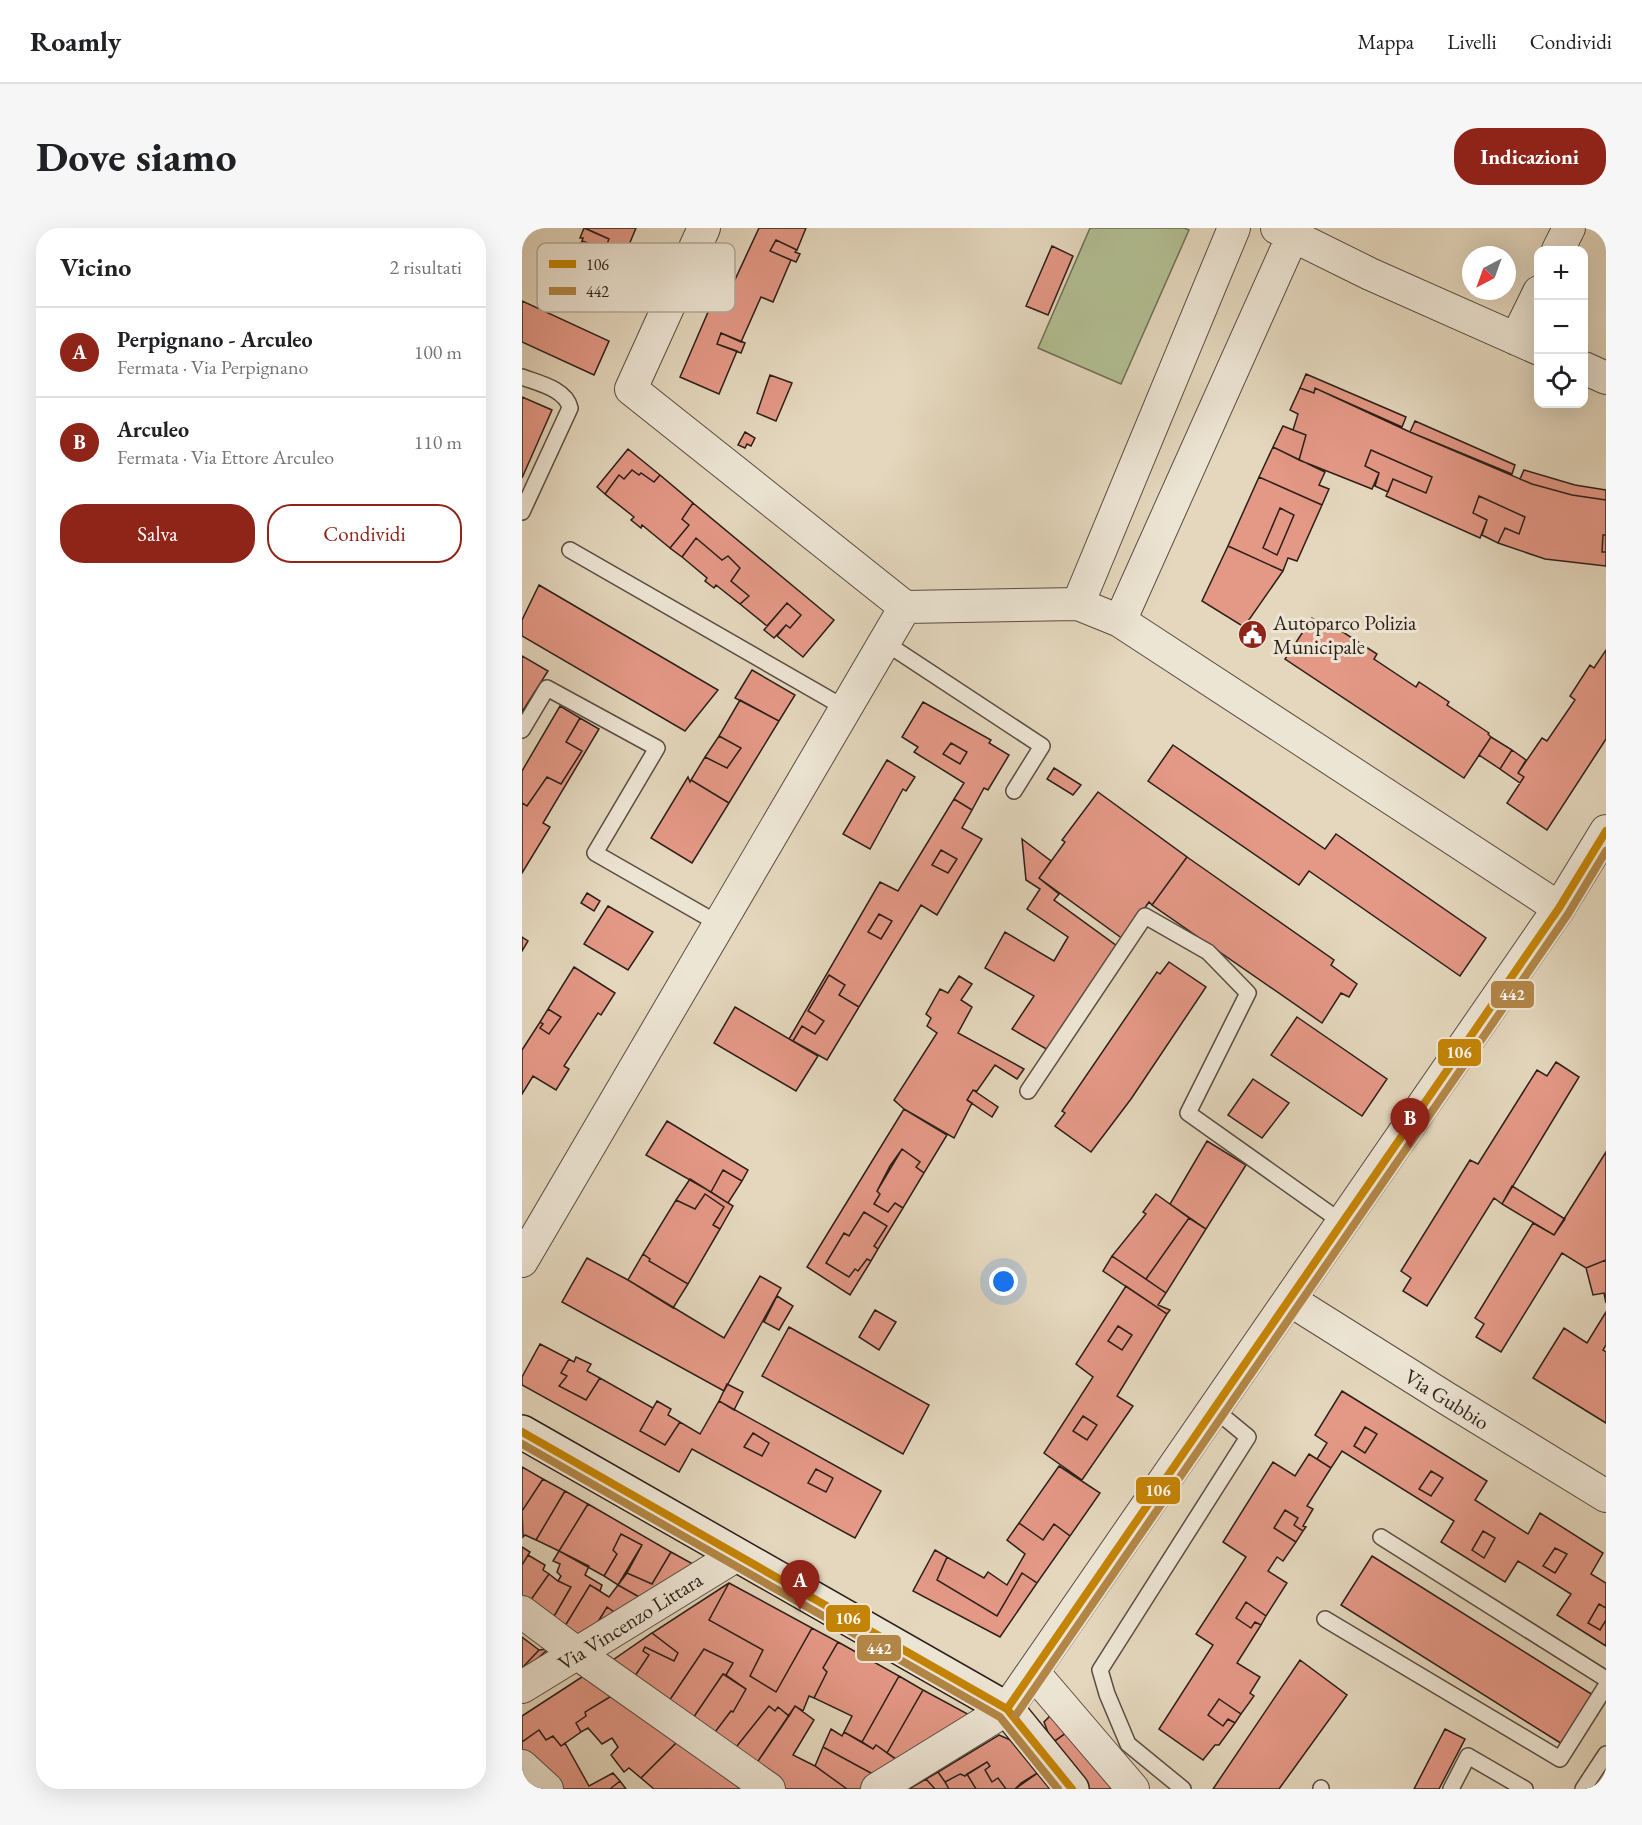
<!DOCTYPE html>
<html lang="it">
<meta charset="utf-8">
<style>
:root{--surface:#fff;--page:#f6f6f6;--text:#202124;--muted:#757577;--line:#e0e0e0;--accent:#8f2418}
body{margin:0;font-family:"EB Garamond",serif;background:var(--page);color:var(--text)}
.controls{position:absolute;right:18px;top:18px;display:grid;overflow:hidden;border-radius:12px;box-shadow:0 6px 24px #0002}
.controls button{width:54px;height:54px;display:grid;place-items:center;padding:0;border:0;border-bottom:2px solid var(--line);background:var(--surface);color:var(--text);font:30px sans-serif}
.compass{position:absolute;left:940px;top:18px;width:54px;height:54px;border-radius:50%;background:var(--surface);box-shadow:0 6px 24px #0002;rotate:221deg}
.you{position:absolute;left:482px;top:1054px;width:21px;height:21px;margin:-15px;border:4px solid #fff;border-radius:50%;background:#1a73e8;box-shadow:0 0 0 9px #1a73e833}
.badge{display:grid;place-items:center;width:39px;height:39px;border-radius:50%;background:var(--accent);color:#fff;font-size:20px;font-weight:700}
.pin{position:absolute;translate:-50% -50px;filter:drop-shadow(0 2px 3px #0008)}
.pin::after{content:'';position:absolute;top:32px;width:21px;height:18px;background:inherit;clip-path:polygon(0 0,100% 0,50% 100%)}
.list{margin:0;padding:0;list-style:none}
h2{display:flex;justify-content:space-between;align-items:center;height:78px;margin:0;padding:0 24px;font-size:26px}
h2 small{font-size:20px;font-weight:400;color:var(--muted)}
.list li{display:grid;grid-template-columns:39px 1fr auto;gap:18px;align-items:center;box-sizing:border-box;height:90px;padding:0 24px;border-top:2px solid var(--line)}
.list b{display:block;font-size:22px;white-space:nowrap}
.list p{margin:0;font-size:20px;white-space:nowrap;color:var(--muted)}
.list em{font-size:20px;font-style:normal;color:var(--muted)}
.actions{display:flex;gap:12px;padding:18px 24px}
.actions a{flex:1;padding:14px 0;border:2px solid var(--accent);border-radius:24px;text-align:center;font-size:21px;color:var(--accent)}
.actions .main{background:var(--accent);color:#fff}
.icon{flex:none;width:33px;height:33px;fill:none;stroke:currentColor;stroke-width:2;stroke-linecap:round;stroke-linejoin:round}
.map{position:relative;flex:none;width:1084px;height:1561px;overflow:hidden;border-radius:24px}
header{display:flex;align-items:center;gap:36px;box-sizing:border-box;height:84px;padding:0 30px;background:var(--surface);border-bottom:2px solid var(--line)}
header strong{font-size:28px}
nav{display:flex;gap:33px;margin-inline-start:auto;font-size:21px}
.intro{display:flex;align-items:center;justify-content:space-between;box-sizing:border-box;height:144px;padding:0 36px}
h1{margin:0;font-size:42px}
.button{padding:15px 27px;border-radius:24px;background:var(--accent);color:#fff;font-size:21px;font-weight:700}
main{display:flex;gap:36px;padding:0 36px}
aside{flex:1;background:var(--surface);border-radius:24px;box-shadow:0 6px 24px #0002}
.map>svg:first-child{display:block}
</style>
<header>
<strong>Roamly</strong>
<nav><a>Mappa</a><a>Livelli</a><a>Condividi</a></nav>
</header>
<div class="intro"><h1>Dove siamo</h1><a class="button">Indicazioni</a></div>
<main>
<aside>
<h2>Vicino<small>2 risultati</small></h2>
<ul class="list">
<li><span class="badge">A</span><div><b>Perpignano - Arculeo</b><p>Fermata · Via Perpignano</p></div><em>100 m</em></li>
<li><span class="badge">B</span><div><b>Arculeo</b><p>Fermata · Via Ettore Arculeo</p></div><em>110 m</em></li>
</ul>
<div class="actions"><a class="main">Salva</a><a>Condividi</a></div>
</aside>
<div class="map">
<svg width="1084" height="1561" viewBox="0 0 1084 1561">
<rect width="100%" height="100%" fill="#e4d7bd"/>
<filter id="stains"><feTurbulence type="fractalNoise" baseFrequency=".00333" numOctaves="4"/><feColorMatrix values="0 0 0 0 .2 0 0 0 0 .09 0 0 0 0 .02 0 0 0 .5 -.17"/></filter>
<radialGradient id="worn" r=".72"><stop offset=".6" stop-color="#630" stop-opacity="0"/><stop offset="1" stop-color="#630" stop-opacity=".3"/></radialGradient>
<path fill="#b2bf93" stroke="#6f6f56" stroke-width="1.5" d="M568,0H662L667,2L599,156L516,120Z"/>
<path fill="#e49886" stroke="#2c1f19" stroke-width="1.5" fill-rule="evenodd" d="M62,0L87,11L83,21L60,13L61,10H58Z
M66,0H114L87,65L45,47L60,13L83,21L87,11L65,1Z
M237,0H284L275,22L254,12L248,23L269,32L251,74L239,69L219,114L199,105L195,116L215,123L197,166L158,149L199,54L210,58Z
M254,12L275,22L273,24L278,26L274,34L248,23Z
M530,18L551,28L526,87L504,78Z
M0,73L87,113L72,147L0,114Z
M199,105L223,115L219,125L195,116Z
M784,146L884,189L880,199L793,160L792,165L778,160Z
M248,147L270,155L254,193L235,185Z
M778,160L792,165L793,160L888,204L1010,256L1050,267L1084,272V307H1081L1080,324H1084V338L1023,331L976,315L983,300L997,306L1003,289L957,268L951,285L965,292L958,310L864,268L871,251L904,265L910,249L849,222L843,238L857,245L850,261L777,232L784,207L771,202L776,186L768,182Z
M0,169L30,182L0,250Z
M893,193L993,237L990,246L888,204Z
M761,198L784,207L777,232L751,219Z
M223,204L233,210L229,218L225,216L223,220L216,217Z
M751,219L803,244L797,257L807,261L800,277L737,249Z
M106,221L138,247L132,254L119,245L117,247L110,242L102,251L97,247L83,266L75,259Z
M849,222L910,249L904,265L871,251L866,264L853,258L857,245L843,238Z
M110,242L117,247L119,245L132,254L138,247L171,275L160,291L167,297L148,320L120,297L119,300L109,292L112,289L83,266L97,247L102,251Z
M1002,242L1053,257L1084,262V272L1050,267L1010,256L998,251Z
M737,249L800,277L775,333L766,330L761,343L706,318ZM758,280L772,287L755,327L741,320Z
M957,268L1003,289L997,306L983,300L976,315L960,307L965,292L951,285Z
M171,275L312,392L281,429L255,408L264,397L268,400L279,387L265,375L245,398L218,376L227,368L209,353L218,340L206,328L200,332L174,310L160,329L148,320L167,297L160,291Z
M758,280L772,287L755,327L741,320Z
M1081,307H1084V324H1080Z
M174,310L200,332L206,328L218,340L209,353L227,368L218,376L194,357L192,360L183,353L185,350L160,329Z
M706,318L761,343L722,399L680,373Z
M17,357L196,462L163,503L0,408V392Z
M265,375L279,387L268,400L264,397L252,410L242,402Z
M790,390L804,400L807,395L855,426L852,431L894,459L897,454L927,474L925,477L967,505L966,506L969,509L942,550L763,431Z
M1084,422V511L1025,602L985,575L1002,549L996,545L1020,510L1025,513L1053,472L1048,468L1068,437L1072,440Z
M0,428L26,443L0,484Z
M230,442L273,467L257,493L213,470Z
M218,472L257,493L207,575L169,552L183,529L205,540L219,520L197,508Z
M401,474L469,512L467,515L487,527L466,562L462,560L450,582L432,571L442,555L392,524L396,519L380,509ZM429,515L445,524L438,536L421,526Z
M38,478L58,490L44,514L60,523L39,556L25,549L5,578L0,575V543Z
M58,490L77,501L21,595L28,599L0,645V575L5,578L25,549L39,556L60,523L44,514Z
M197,508L219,520L205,540L183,529Z
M969,509L990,522L978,541L957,527Z
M429,515L445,524L438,536L421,526Z
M651,517L803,621L814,606L964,710L938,748L787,643L777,657L626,553Z
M990,522L1004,532L996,545L1002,549L998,555L978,541Z
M365,532L393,549L384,563L381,561L348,621L321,606Z
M532,540L559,557L551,567L525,551Z
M166,549L168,554L169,552L207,575L170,635L129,610Z
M576,564L665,629L630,677L627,674L601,711L517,650L543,614L540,612Z
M432,571L450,582L440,600L460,611L415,687L399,677L337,779L317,767L323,757L307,747L286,783L302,793L293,806L280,798L271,813L267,811L358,654L376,663ZM419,622L435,631L426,645L410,637ZM357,686L370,693L359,711L346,704Z
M500,611L529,633L517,650L537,666L532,672L595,718L526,822L490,801L512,768L463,740L483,704L532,733L546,709L505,681L518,661L504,652Z
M419,622L435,631L426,645L410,637Z
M665,629L812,732L809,737L835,756L827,769L819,765L800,795L630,677Z
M65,665L78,673L72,683L59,675Z
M86,678L131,704L106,742L62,716Z
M357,686L370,693L359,711L346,704Z
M0,709L6,713L0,723Z
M647,734L684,759L609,871L569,924L533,898L543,885L540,883L635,744L638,746Z
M52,739L93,765L79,787L76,785L42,838L47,841L34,862L11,848L0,866V822L18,794L21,796L18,800L27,806L39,789L26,781Z
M307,747L323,757L317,767L337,779L305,832L271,813L280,798L293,806L302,793L286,783Z
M437,748L450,756L439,772L450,779L436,805L502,841L495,851L473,837L455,863L451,862L445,872L450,875L432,910L382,881L372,872L415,805L405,798L409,790L404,786L418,761L426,765Z
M213,779L296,828L274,863L192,815Z
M26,781L39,789L27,806L18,800L21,796L18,794Z
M775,789L865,851L840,888L749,827Z
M1034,834L1057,849L980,976L972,970L905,1078L881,1063L889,1050L879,1043L948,932L956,936L1015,842L1025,848Z
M731,851L767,875L740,910L706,887Z
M451,862L476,879L470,889L445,872Z
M382,881L425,907L402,945L394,939L398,934L380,921L368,938L355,963L358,966L352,976L366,984L373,975L381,980L356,1021L352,1018L365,998L342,984L327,1008L322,1005L304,1035L327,1049L333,1041L336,1043L345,1031L349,1033L328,1067L285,1039Z
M145,893L226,942L220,953L201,942L189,964L124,927Z
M685,913L724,937L684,1001L648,976Z
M380,921L398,934L394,939L402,945L381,980L373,975L366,984L352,976L358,966L355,963Z
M1084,924V1032L1064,1040L1040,1025L979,1124L954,1109L962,1096L953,1090L1011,995L1032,1007Z
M201,942L220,953L206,975L189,964Z
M168,951L211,978L198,1001L191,997L202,979L183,966L173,981L154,972Z
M990,958L1043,991L1032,1007L980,976Z
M183,966L202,979L191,997L198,1001L166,1056L127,1033L128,1031L121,1026L154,972L173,981Z
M634,966L667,990L624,1051L590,1028L624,986L621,984Z
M342,984L365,998L352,1018L356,1021L349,1033L345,1031L336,1043L333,1041L327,1049L304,1035L322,1005L327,1008Z
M667,990L684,1001L644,1065L624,1051Z
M121,1026L128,1031L127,1033L166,1056L151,1080L106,1052Z
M590,1028L644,1065L636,1077L648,1082L645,1086L581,1043Z
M65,1030L106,1052L202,1110L238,1048L259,1060L202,1163L40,1074Z
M1084,1032V1075L1082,1065L1071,1067L1064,1040Z
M604,1058L645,1086L595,1168L611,1178L560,1252L522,1225L571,1149L554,1136ZM596,1098L610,1107L600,1122L586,1113ZM561,1188L575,1197L565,1212L551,1203Z
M255,1068L271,1078L257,1102L242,1094Z
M353,1082L374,1094L357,1122L337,1109Z
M1084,1084V1117L1081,1122L1084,1124V1195L1011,1150L1042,1100L1065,1115Z
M596,1098L610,1107L600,1122L586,1113Z
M267,1099L407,1177L381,1226L240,1148Z
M18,1116L47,1131L39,1145L45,1148L37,1158L64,1172L78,1150L131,1180L118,1203L143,1217L158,1194L178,1206L197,1173L359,1263L333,1310L170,1221L157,1244L0,1157V1149ZM231,1205L247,1215L240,1228L222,1219ZM294,1241L311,1250L304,1264L286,1255Z
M54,1129L69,1136L65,1143L78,1150L64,1172L37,1158L45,1148L39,1145L47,1131L52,1134Z
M205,1156L221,1164L212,1182L197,1173Z
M820,1163L965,1253L953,1272L1006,1306L1018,1285L1081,1325L1069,1346L1084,1355V1380L1077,1376L1066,1395L1078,1402L1084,1392V1418L1035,1387L1049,1366L996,1333L983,1354L919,1314L932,1293L820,1223L809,1240L795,1231L805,1215L793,1207ZM843,1199L855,1206L843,1225L832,1218ZM909,1243L921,1250L909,1268L897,1261ZM961,1303L973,1310L962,1330L950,1322ZM1033,1320L1045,1326L1033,1345L1021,1338Z
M135,1173L149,1181L146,1187L158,1194L143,1217L118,1203Z
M561,1188L575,1197L565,1212L551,1203Z
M843,1199L855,1206L843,1225L832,1218Z
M231,1205L247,1215L240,1228L222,1219Z
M787,1226L809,1240L785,1278L791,1281L781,1298L784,1299L781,1303L772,1297L776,1290L763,1282L752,1300L774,1314L761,1333L755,1329L746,1343L765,1355L744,1388L724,1374L714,1390L729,1400L733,1394L739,1397L715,1435L738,1449L728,1465L732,1468L719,1486L697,1471L686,1487L701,1498L706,1491L713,1495L697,1517H693L681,1532L637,1501L691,1417L674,1406L724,1329L701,1314L751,1234L773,1248Z
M537,1238L578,1265L548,1308L532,1296L521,1312L497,1295Z
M0,1239L21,1251L0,1283Z
M294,1241L311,1250L304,1264L286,1255Z
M909,1243L921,1250L909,1268L897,1261Z
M21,1251L43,1263L14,1312L3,1307L1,1309L0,1283Z
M43,1263L66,1276L37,1323L14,1312Z
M66,1276L149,1324L130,1356L105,1345L120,1317L99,1306L91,1322L95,1326L82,1348L37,1323Z
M763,1282L776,1290L772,1297L781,1303L774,1314L752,1300Z
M497,1295L521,1312L532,1296L548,1308L515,1355L500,1345L475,1388L415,1352L425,1329L462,1350L466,1344L485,1357L503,1326L485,1312Z
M961,1303L973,1310L962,1330L950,1322Z
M99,1306L120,1317L96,1357L82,1348L95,1326L91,1322Z
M0,1319L8,1324L0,1337Z
M1033,1320L1045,1326L1033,1345L1021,1338Z
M413,1322L425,1329L415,1352L475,1388L500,1345L515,1355L478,1409L391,1363Z
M37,1323L67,1338L63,1347L80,1357L78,1363L68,1357L43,1398L31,1390L49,1359L36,1353L39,1348L35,1344L38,1336L31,1333Z
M149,1324L180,1341L126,1374L96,1357L105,1345L130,1356Z
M6,1327L23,1337L21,1342L27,1346L8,1373L0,1368V1337Z
M850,1328L1071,1467L1040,1516L819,1377Z
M27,1346L36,1353L49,1359L31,1390L8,1373Z
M207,1355L187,1392L241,1422L228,1448L254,1464L290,1400L316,1414L301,1440L305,1444L292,1470L287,1468L281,1483L273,1478L267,1488L256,1479L253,1483L247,1478L211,1523L190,1508L209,1483L211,1484L224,1461L204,1447L211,1435L182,1421L145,1476L111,1451L127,1427L121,1423L123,1419L152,1433L156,1425L130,1405Z
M207,1355L290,1400L254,1464L228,1448L241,1422L187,1392Z
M68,1357L87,1369L96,1357L126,1374L101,1390L85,1379L64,1413L43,1398Z
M724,1374L744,1388L739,1397L733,1394L729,1400L714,1390Z
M1077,1376L1084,1380V1392L1078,1402L1066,1395Z
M85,1379L101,1390L66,1412Z
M130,1405L156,1425L152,1433L123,1419L121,1423L127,1427L111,1451L88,1434Z
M0,1409L17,1422L0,1440Z
M316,1414L377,1448L340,1514L322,1504L330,1488L292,1470L305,1444L301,1440Z
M26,1421L0,1445V1440L17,1422Z
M182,1421L211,1435L204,1447L201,1446L169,1493L145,1476Z
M778,1432L825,1467L757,1561H691Z
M201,1446L224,1461L211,1484L209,1483L190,1508L169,1493Z
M63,1447L91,1467L63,1484L64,1488L54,1495L59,1504L39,1518L31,1508L24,1512L17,1502L0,1514V1488Z
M377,1448L401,1462L365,1525L354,1517L351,1521L340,1514Z
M401,1462L453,1490L381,1536L365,1525Z
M91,1467L155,1514L119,1550L107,1540L102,1544L89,1527L96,1519L90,1510L80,1516L66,1500L59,1504L54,1495L64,1488L63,1484Z
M697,1471L719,1486L713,1495L706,1491L701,1498L686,1487Z
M247,1478L253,1483L256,1479L267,1488L232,1539L211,1523Z
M273,1478L292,1492L271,1527L293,1538L325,1561H263L232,1539Z
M533,1483L548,1502L530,1515L522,1494Z
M309,1501L320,1508L322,1504L351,1521L354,1517L381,1536L358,1550L301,1519Z
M923,1501L943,1511L917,1561H892Z
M17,1502L24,1512L31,1508L39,1518L43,1515L67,1558L91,1545L98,1553L88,1561H39L0,1524V1514Z
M548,1502L597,1561H567L530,1515Z
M477,1507L493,1514L517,1544L493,1561H484L476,1550L470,1554L463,1542L468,1538L465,1534L443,1548L438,1546L423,1554L416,1544Z
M155,1514L219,1561H132L119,1550Z
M301,1519L358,1550L341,1561H325L293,1538Z
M465,1534L468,1538L463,1542L470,1554L476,1550L484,1561H454L445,1546Z
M416,1544L423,1554L427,1561H413L404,1551Z
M517,1544L531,1561H493L499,1555Z
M438,1546L443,1548L445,1546L454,1561H427L423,1554Z
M404,1551L413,1561H387Z
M98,1553L104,1561H88Z"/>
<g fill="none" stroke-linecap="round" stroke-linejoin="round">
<defs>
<path id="lane" d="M0,149C16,155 44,161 48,180L0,284
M48,322L323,480
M362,414L520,518L492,563
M0,502L25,460L135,520L73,625L197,696
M506,863L623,688L686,724L726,765L666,885L821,995
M859,1309L1084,1451
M803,1391L1038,1531L1084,1458
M799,1560V1561
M661,1561L606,1516L585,1466L578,1442L726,1209L692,1181
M929,1561L946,1528L1003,1561
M1061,1561L1084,1526"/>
<path id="street" d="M182,0L109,161L383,379
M755,0L848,46L1017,121
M1036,22L1047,0
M994,111L1017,64
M1062,140L1084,150
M556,376L598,393L1037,680
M598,393L771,7
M0,1033L383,379L556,376L712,0
M768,1072L924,1170L1084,1268
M0,1384L56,1426L247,1561
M511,1444L611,1561
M0,1459L215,1327
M0,1538L25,1561
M355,1561L485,1481L1037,680L1084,603"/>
<path id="secondary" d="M0,1204L485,1481L550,1561"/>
</defs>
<use href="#lane" stroke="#5a4d42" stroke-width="18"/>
<use href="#street" stroke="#5a4d42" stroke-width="34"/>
<use href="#secondary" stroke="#2c1f19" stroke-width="36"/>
<use href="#lane" stroke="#ede5d4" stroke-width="15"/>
<use href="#street" stroke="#ede5d4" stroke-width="32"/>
<use href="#secondary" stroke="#ede5d4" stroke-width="33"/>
<defs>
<path id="bus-1" d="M0,1204L485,1481L550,1561
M485,1481L1037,680L1084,603"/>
<path id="bus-2" d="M0,1216L478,1489L536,1561
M494,1487L1046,686L1084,623"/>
</defs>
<use href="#bus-1" stroke="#ede5d4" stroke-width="12"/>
<use href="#bus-2" stroke="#ede5d4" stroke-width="12"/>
<use href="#bus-1" stroke="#c48406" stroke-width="8"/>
<use href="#bus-2" stroke="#b28646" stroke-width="8"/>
</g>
<defs>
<symbol id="civic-disc" viewBox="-11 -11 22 22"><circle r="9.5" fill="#8f2418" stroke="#ede5d4"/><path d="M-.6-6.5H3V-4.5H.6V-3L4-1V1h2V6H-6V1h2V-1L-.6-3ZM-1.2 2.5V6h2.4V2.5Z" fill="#fff"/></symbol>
</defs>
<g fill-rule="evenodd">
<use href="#civic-disc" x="714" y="390" width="33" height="33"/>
</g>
<g text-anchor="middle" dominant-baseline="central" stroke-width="6" stroke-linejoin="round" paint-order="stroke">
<g font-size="21" fill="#2c1f19" stroke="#ede5d4" text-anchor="start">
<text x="751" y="394">Autoparco Polizia<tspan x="751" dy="24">Municipale</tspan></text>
</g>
<g font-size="21" fill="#2c1f19" stroke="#ede5d4">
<text transform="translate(925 1171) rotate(32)">Via Gubbio</text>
<text transform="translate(108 1393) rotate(-32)">Via Vincenzo Littara</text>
</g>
</g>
<rect x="15" y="15" width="198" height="69" rx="9" fill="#ede5d4" stroke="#b3aa9c" stroke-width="1.5"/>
<rect x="27" y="32" width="27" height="8" fill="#c48406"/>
<rect x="27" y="59" width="27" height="8" fill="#b28646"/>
<g font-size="16" fill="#2c1f19">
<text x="64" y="42">106</text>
<text x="64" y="69">442</text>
</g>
<g stroke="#ede5d4" stroke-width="2">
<rect x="968" y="752" width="45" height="29" rx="6" fill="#b28646"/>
<rect x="915" y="810" width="45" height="29" rx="6" fill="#c48406"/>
<rect x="613" y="1248" width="46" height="29" rx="6" fill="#c48406"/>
<rect x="303" y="1376" width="46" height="29" rx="6" fill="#c48406"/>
<rect x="334" y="1406" width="46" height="28" rx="6" fill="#b28646"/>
</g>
<g font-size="16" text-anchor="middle" font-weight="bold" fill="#fff">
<text x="990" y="772">442</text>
<text x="937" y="830">106</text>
<text x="636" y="1268">106</text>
<text x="326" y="1396">106</text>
<text x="357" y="1426">442</text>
</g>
<rect width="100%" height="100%" filter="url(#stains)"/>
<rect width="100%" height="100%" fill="url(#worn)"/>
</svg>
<div class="controls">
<button>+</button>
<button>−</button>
<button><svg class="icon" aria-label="locate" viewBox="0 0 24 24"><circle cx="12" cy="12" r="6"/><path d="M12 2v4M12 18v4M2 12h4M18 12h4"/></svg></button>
</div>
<svg class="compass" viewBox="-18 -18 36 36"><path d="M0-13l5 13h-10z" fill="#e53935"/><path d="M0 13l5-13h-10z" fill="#757577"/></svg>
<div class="you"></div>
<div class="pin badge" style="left:278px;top:1382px">A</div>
<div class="pin badge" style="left:888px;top:920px">B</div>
</div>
</main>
